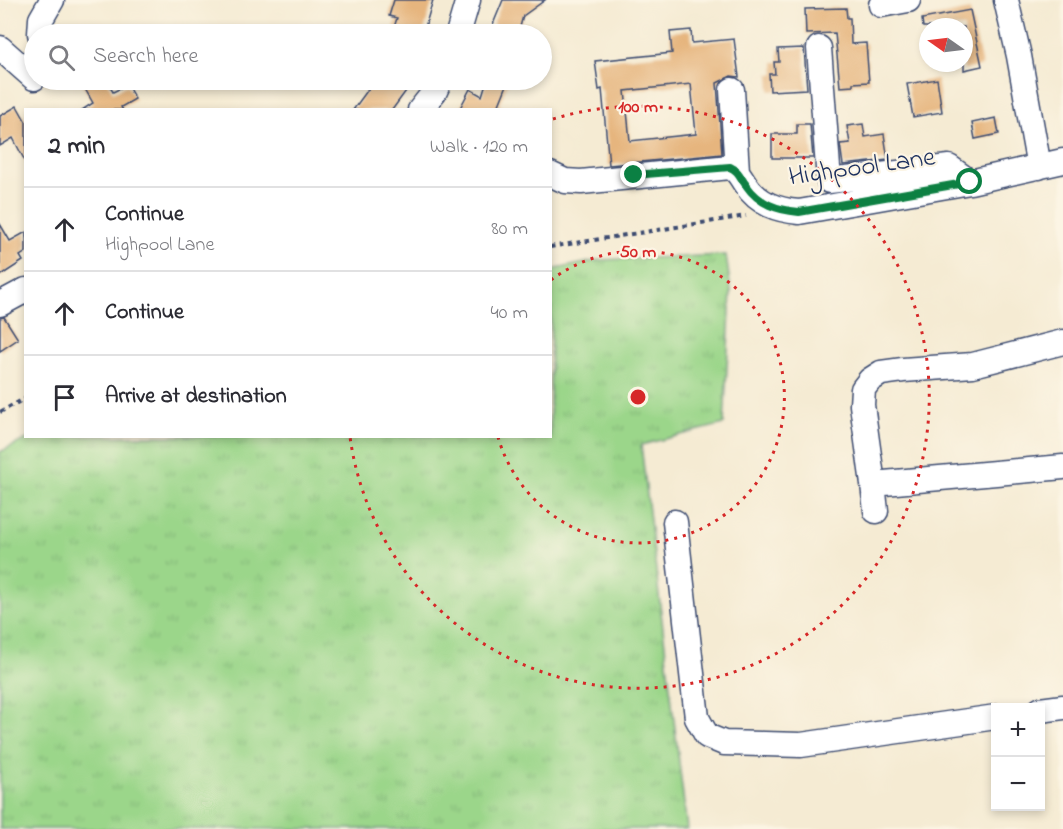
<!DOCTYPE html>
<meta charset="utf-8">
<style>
:root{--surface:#fff;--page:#f2f2f3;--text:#2b2b33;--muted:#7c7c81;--line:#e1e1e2}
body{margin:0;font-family:"Indie Flower",sans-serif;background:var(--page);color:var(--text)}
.controls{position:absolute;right:18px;bottom:18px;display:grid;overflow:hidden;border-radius:0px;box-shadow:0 3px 9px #0003}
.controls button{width:54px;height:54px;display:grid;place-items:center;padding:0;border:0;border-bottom:2px solid var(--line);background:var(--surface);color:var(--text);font:30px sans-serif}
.compass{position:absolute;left:919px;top:18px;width:54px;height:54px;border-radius:50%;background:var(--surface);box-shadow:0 3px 9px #0003;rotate:284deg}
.stop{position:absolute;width:18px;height:18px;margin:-14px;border:4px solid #0b8043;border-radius:50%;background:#fff}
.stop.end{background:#0b8043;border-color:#fff;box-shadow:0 2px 6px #0008}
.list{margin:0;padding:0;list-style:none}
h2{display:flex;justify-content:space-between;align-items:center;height:78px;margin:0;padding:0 24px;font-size:26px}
h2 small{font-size:20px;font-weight:400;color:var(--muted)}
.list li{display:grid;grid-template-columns:39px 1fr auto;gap:18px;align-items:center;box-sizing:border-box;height:84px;padding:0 24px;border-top:2px solid var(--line)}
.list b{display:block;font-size:22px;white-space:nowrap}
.list p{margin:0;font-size:20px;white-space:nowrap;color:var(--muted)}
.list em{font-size:20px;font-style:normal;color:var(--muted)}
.icon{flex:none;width:33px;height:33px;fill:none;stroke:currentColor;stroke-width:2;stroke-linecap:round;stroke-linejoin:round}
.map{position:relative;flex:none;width:1063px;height:829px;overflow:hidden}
.search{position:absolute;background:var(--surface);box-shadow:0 3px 9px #0003;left:24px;top:24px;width:528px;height:66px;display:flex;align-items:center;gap:15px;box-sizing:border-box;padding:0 21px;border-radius:33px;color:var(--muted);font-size:22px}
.panel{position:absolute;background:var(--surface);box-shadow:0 3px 9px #0003;left:24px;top:108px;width:528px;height:330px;border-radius:0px}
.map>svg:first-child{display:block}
</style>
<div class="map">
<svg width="1063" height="829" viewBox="0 0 1063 829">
<defs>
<pattern id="grass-tufts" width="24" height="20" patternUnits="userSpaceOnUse" patternTransform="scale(1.5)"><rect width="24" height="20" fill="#9bd68a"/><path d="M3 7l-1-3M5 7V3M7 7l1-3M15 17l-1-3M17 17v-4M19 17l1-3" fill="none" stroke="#85b87a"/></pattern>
</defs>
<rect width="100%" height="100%" fill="#fcf5e5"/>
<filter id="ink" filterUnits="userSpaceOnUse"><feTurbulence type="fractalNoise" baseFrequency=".0167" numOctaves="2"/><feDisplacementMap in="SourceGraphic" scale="12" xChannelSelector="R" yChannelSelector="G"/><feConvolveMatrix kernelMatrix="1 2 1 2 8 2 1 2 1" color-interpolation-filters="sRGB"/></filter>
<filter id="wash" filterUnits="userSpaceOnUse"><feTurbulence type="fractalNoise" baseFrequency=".008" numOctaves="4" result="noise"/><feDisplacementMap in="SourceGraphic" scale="24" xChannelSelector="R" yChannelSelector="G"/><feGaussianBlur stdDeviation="1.35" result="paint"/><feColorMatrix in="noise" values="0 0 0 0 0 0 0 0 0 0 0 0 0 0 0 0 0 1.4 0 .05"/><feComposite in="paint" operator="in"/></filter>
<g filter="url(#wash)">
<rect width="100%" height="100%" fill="#f5ebd3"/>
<path fill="url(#grass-tufts)" stroke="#5b8274" stroke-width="1.5" d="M726,255L731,291L724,424L641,445L687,829H0V452L33,436H550L551,270L599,260Z"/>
<g id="blocks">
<path fill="#e6b57e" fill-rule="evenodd" d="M394,0H433L423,34H392L397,18L389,16Z
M503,0H545L523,16L518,34H489Z
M846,8L847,18H850L851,44L866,43L869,82L853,83V86L840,87L835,33L806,34L805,9Z
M970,10L982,66L964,70V27H923L922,19Z
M691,30L692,43L734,39L739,77L731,76L717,83L722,154L609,165L602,89L599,90L595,61L672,53L670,32ZM691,84L696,134L630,141L625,91Z
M804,48L807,89L770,91L769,74H775L774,62H779L778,49Z
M937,79L942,112L913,117L907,84Z
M80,80H106L113,92L127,85L135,99L121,107L123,110H82L93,103Z
M375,80H414L392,110H353Z
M487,80H509L499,105L507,110H459L470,89L482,96Z
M17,106L26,122V163L13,138L0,146V116Z
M996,118L999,134L975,139L972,123Z
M797,124H810L813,158H772V134H797Z
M863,124L865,137L884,134L888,160L843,165L840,144L850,143L847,126Z
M0,224L10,241L26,232V252L20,256L23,261L0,276Z
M4,317L18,339L0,351V318Z"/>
</g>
</g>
<g filter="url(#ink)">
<use href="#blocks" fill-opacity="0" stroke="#3c4b70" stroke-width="1.5"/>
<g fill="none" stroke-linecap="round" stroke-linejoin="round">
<defs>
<path id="minor" d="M1006,0L1019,56L1039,167
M881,5L908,0
M40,34L41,19L52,0
M458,34L468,0
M0,48L34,78
M819,48L829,181L949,167L970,182
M732,90L737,171
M420,110L435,91L440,80
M550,174L565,181L581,182L730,167C739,171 740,177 746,185C759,204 777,210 799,212L970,182L1063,161
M0,304L26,290
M1063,342L973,365L903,370L881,373L870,380L863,389L862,405L873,484L1063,467
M873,484L876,511
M675,522L697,718L707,736L724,743L801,745L996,717
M1040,710L1063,707"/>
</defs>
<use href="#minor" stroke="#3c4b70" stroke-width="27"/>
<path stroke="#3c4b70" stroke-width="4" stroke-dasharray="4.5 4.5" stroke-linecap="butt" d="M550,247L746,216
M0,412L26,398"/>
<use href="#minor" stroke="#fff" stroke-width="24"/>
</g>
</g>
<g fill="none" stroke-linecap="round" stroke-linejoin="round" filter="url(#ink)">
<path stroke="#0b8043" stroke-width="8" d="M634,175L730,167C739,171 740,177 746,185C759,204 777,210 799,212L970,182"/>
</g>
<g fill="none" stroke="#d62828" stroke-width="3" stroke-dasharray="3 6">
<path d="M551 280A146 146 0 1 1 498 437"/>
<path d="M553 119A291 291 0 1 1 350 437"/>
</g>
<g text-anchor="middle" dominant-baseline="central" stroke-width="4.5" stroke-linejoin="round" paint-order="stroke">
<g font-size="27" fill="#1b2f5e" stroke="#fcf5e5">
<text transform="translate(862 168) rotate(-8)">Highpool Lane</text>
</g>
</g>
<circle cx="638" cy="397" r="9" fill="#d62828" stroke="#fcf5e5" stroke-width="3"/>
<g font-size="18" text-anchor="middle" font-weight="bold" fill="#d62828" stroke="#fcf5e5" stroke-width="4.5" stroke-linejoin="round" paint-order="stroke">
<text x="638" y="112">100 m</text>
<text x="638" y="257">50 m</text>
</g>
</svg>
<div class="controls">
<button>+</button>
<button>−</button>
</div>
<svg class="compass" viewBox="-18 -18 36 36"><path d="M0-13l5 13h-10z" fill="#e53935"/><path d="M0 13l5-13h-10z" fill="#7c7c81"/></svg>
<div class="stop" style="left:970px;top:182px"></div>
<div class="stop end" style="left:634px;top:175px"></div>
<div class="search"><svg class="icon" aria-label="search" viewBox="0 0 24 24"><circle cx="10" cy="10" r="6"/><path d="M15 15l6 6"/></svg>Search here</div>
<section class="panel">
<h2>2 min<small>Walk · 120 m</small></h2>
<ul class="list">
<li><svg class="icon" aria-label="ahead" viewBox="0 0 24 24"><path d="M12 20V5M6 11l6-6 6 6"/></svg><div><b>Continue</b><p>Highpool Lane</p></div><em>80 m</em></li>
<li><svg class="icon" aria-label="ahead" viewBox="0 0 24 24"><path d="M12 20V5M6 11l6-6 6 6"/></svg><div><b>Continue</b></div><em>40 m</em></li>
<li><svg class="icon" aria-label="arrive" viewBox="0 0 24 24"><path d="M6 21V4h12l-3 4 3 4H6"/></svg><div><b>Arrive at destination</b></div></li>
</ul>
</section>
</div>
